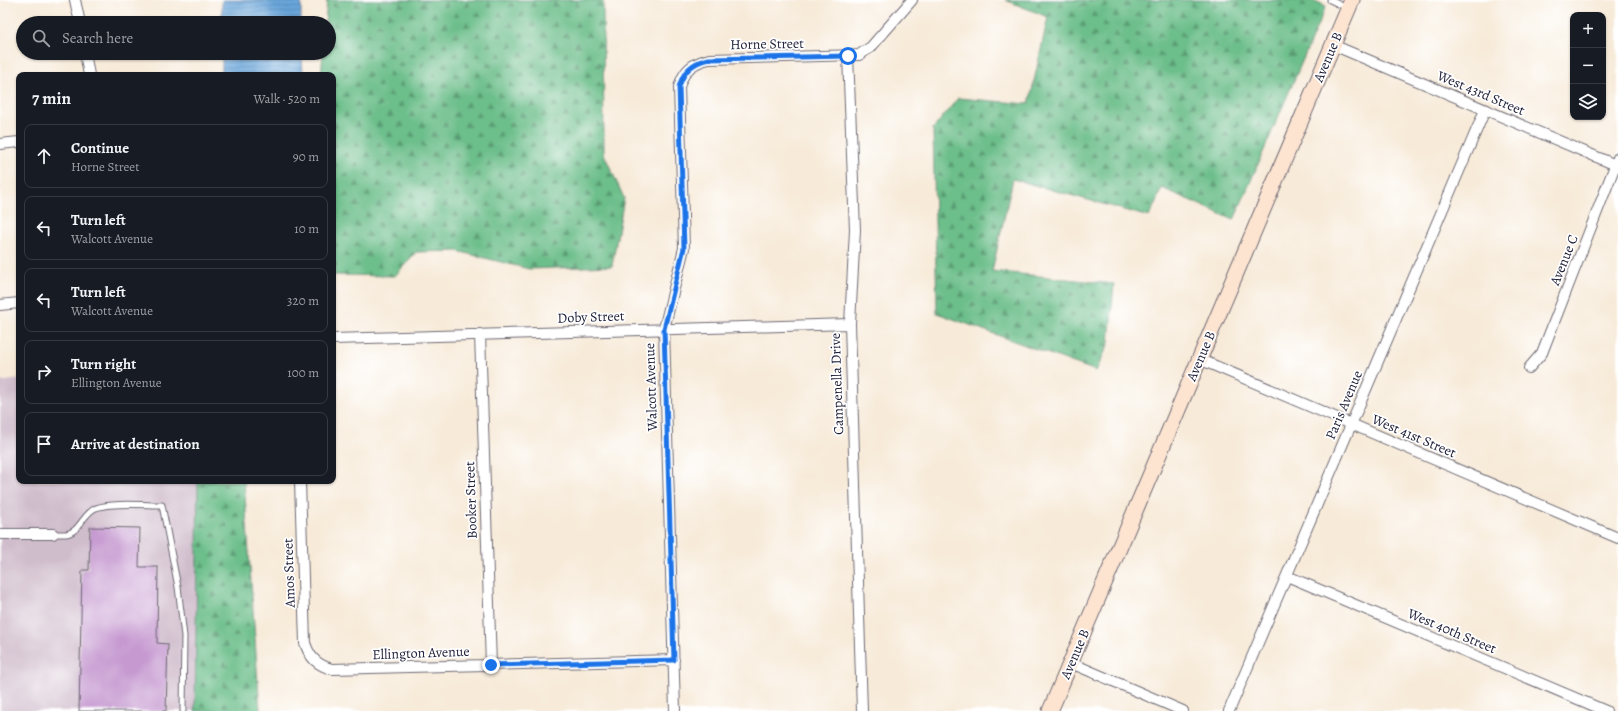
<!DOCTYPE html>
<meta charset="utf-8">
<style>
:root{--surface:#171b24;--page:#20242c;--text:#f1f3f6;--muted:#9ea1a6;--line:#363941}
body{margin:0;font-family:Alegreya,serif;background:var(--page);color:var(--text)}
.controls{position:absolute;right:12px;top:12px;display:grid;overflow:hidden;border-radius:8px;box-shadow:0 1px 3px #0004}
.controls button{width:36px;height:36px;display:grid;place-items:center;padding:0;border:0;border-bottom:1px solid var(--line);background:var(--surface);color:var(--text);font:20px sans-serif}
.stop{position:absolute;width:12px;height:12px;margin:-9px;border:3px solid #1a73e8;border-radius:50%;background:#fff}
.stop.end{background:#1a73e8;border-color:#fff;box-shadow:0 1px 4px #0008}
.list{margin:0;padding:0;list-style:none}
h2{display:flex;justify-content:space-between;align-items:center;height:52px;margin:0;padding:0 16px;font-size:17px}
h2 small{font-size:13px;font-weight:400;color:var(--muted)}
.list li{display:grid;grid-template-columns:26px 1fr auto;gap:12px;align-items:center;box-sizing:border-box;height:64px;margin:0 8px 8px;padding:0 8px;border:1px solid var(--line);border-radius:8px}
.list b{display:block;font-size:15px;white-space:nowrap}
.list p{margin:0;font-size:13px;white-space:nowrap;color:var(--muted)}
.list em{font-size:13px;font-style:normal;color:var(--muted)}
.icon{flex:none;width:22px;height:22px;fill:none;stroke:currentColor;stroke-width:2;stroke-linecap:round;stroke-linejoin:round}
.map{position:relative;flex:none;width:1618px;height:711px;overflow:hidden}
.search{position:absolute;background:var(--surface);box-shadow:0 1px 3px #0004;left:16px;top:16px;width:320px;height:44px;display:flex;align-items:center;gap:10px;box-sizing:border-box;padding:0 14px;border-radius:22px;color:var(--muted);font-size:15px}
.panel{position:absolute;background:var(--surface);box-shadow:0 1px 3px #0004;left:16px;top:72px;width:320px;height:412px;border-radius:8px}
.map>svg:first-child{display:block}
</style>
<div class="map">
<svg width="1618" height="711" viewBox="0 0 1618 711">
<defs>
<pattern id="forest-firs" width="22" height="20" patternUnits="userSpaceOnUse"><rect width="22" height="20" fill="#6cbe8a"/><path d="M5 1l3.5 6h-7zM16 11l3.5 6h-7z" fill="#589a72"/></pattern>
<pattern id="water-rules" width="6" height="5" patternUnits="userSpaceOnUse"><rect width="6" height="5" fill="#69a6da"/><path d="M0 2.5h6" fill="none" stroke="#5687b2"/></pattern>
</defs>
<rect width="100%" height="100%" fill="#fff"/>
<filter id="ink" filterUnits="userSpaceOnUse"><feTurbulence type="fractalNoise" baseFrequency=".025" numOctaves="2"/><feDisplacementMap in="SourceGraphic" scale="8" xChannelSelector="R" yChannelSelector="G"/><feConvolveMatrix kernelMatrix="1 2 1 2 8 2 1 2 1" color-interpolation-filters="sRGB"/></filter>
<filter id="wash" filterUnits="userSpaceOnUse"><feTurbulence type="fractalNoise" baseFrequency=".012" numOctaves="4" result="noise"/><feDisplacementMap in="SourceGraphic" scale="16" xChannelSelector="R" yChannelSelector="G"/><feGaussianBlur stdDeviation="0.9" result="paint"/><feColorMatrix in="noise" values="0 0 0 0 0 0 0 0 0 0 0 0 0 0 0 0 0 1.4 0 .05"/><feComposite in="paint" operator="in"/></filter>
<g filter="url(#wash)">
<rect width="100%" height="100%" fill="#f7ead8"/>
<path fill="#d0bdcc" d="M19,379V481H198L195,711H0V382Z"/>
<path fill="url(#forest-firs)" stroke="#477062" d="M327,0H603L604,154L624,198L612,266L529,269L457,251L416,252L395,276L333,275V75H321L323,53H329V23H325Z
M1005,0H1313L1326,6L1234,220L1162,188L1149,217L1013,179L992,271L1114,284L1109,343L1096,371L937,313L933,129L958,98L1029,104L1048,17Z
M198,481H244L260,711H195Z"/>
<path fill="url(#water-rules)" stroke="#46648a" d="M222,0H301V20L304,23H222Z
M222,53H302L303,75H222Z"/>
<g id="blocks">
<path fill="#c69ad0" d="M90,527L140,528L139,567H158L157,643L168,644L166,711H79L82,570H89Z"/>
</g>
</g>
<g filter="url(#ink)">
<use href="#blocks" fill-opacity="0" stroke="#6d6872" stroke-width="1"/>
<g fill="none" stroke-linecap="round" stroke-linejoin="round">
<defs>
<path id="lane" d="M1330,0L1347,8
M53,534C57,534 62,534 66,534C80,532 83,513 96,508C111,502 145,505 162,505L178,587L184,636L183,711"/>
<path id="street" d="M75,0L80,23
M1333,45L1618,166
M85,53L89,75
M848,56L855,230L850,324L862,711
M0,144L19,142
M0,305L19,303
M480,334L491,665
M333,339L850,324
M1199,359L1618,538
M1529,368L1542,353L1618,158
M300,481L305,643C310,658 317,665 332,669L674,660
M0,534H53
M1287,576L1606,711
M1071,663L1183,711
M675,711L664,329L684,248L679,87C684,70 692,63 709,59L859,55L871,47L912,0
M1229,711L1485,110"/>
<path id="secondary" d="M1050,711L1352,0"/>
</defs>
<use href="#lane" stroke="#6d6872" stroke-width="7"/>
<use href="#street" stroke="#6d6872" stroke-width="12"/>
<use href="#secondary" stroke="#6d6872" stroke-width="17"/>
<use href="#lane" stroke="#fff" stroke-width="5"/>
<use href="#street" stroke="#fff" stroke-width="10"/>
<use href="#secondary" stroke="#fde4d1" stroke-width="15"/>
</g>
</g>
<g fill="none" stroke-linecap="round" stroke-linejoin="round" filter="url(#ink)">
<path stroke="#1a73e8" stroke-width="5" d="M491,665L674,660L664,329L684,248L679,87C684,70 692,63 709,59L848,56"/>
</g>
<g text-anchor="middle" dominant-baseline="central" stroke-width="3.5" stroke-linejoin="round" paint-order="stroke">
<g font-size="14" fill="#22223b" stroke="#fff">
<text transform="translate(767 44) rotate(-1)">Horne Street</text>
<text transform="translate(1328 57) rotate(-67)">Avenue B</text>
<text transform="translate(1481 93) rotate(23)">West 43rd Street</text>
<text transform="translate(1564 260) rotate(-68)">Avenue C</text>
<text transform="translate(591 317) rotate(-2)">Doby Street</text>
<text transform="translate(1201 356) rotate(-67)">Avenue B</text>
<text transform="translate(837 384) rotate(-92)">Campenella Drive</text>
<text transform="translate(651 387) rotate(-92)">Walcott Avenue</text>
<text transform="translate(1344 405) rotate(-67)">Paris Avenue</text>
<text transform="translate(1414 436) rotate(23)">West 41st Street</text>
<text transform="translate(471 500) rotate(-92)">Booker Street</text>
<text transform="translate(289 573) rotate(-92)">Amos Street</text>
<text transform="translate(1452 631) rotate(23)">West 40th Street</text>
<text transform="translate(421 653) rotate(-2)">Ellington Avenue</text>
<text transform="translate(1075 654) rotate(-67)">Avenue B</text>
</g>
</g>
</svg>
<div class="controls">
<button>+</button>
<button>−</button>
<button><svg class="icon" aria-label="layers" viewBox="0 0 24 24"><path d="M12 4l9 5-9 5-9-5zM3 14l9 5 9-5"/></svg></button>
</div>
<div class="stop" style="left:848px;top:56px"></div>
<div class="stop end" style="left:491px;top:665px"></div>
<div class="search"><svg class="icon" aria-label="search" viewBox="0 0 24 24"><circle cx="10" cy="10" r="6"/><path d="M15 15l6 6"/></svg>Search here</div>
<section class="panel">
<h2>7 min<small>Walk · 520 m</small></h2>
<ul class="list">
<li><svg class="icon" aria-label="ahead" viewBox="0 0 24 24"><path d="M12 20V5M6 11l6-6 6 6"/></svg><div><b>Continue</b><p>Horne Street</p></div><em>90 m</em></li>
<li><svg class="icon" aria-label="left" viewBox="0 0 24 24"><path d="M17 20v-9H6M10 6l-5 5 5 5"/></svg><div><b>Turn left</b><p>Walcott Avenue</p></div><em>10 m</em></li>
<li><svg class="icon" aria-label="left" viewBox="0 0 24 24"><path d="M17 20v-9H6M10 6l-5 5 5 5"/></svg><div><b>Turn left</b><p>Walcott Avenue</p></div><em>320 m</em></li>
<li><svg class="icon" aria-label="right" viewBox="0 0 24 24"><path d="M7 20v-9h11M14 6l5 5-5 5"/></svg><div><b>Turn right</b><p>Ellington Avenue</p></div><em>100 m</em></li>
<li><svg class="icon" aria-label="arrive" viewBox="0 0 24 24"><path d="M6 21V4h12l-3 4 3 4H6"/></svg><div><b>Arrive at destination</b></div></li>
</ul>
</section>
</div>
